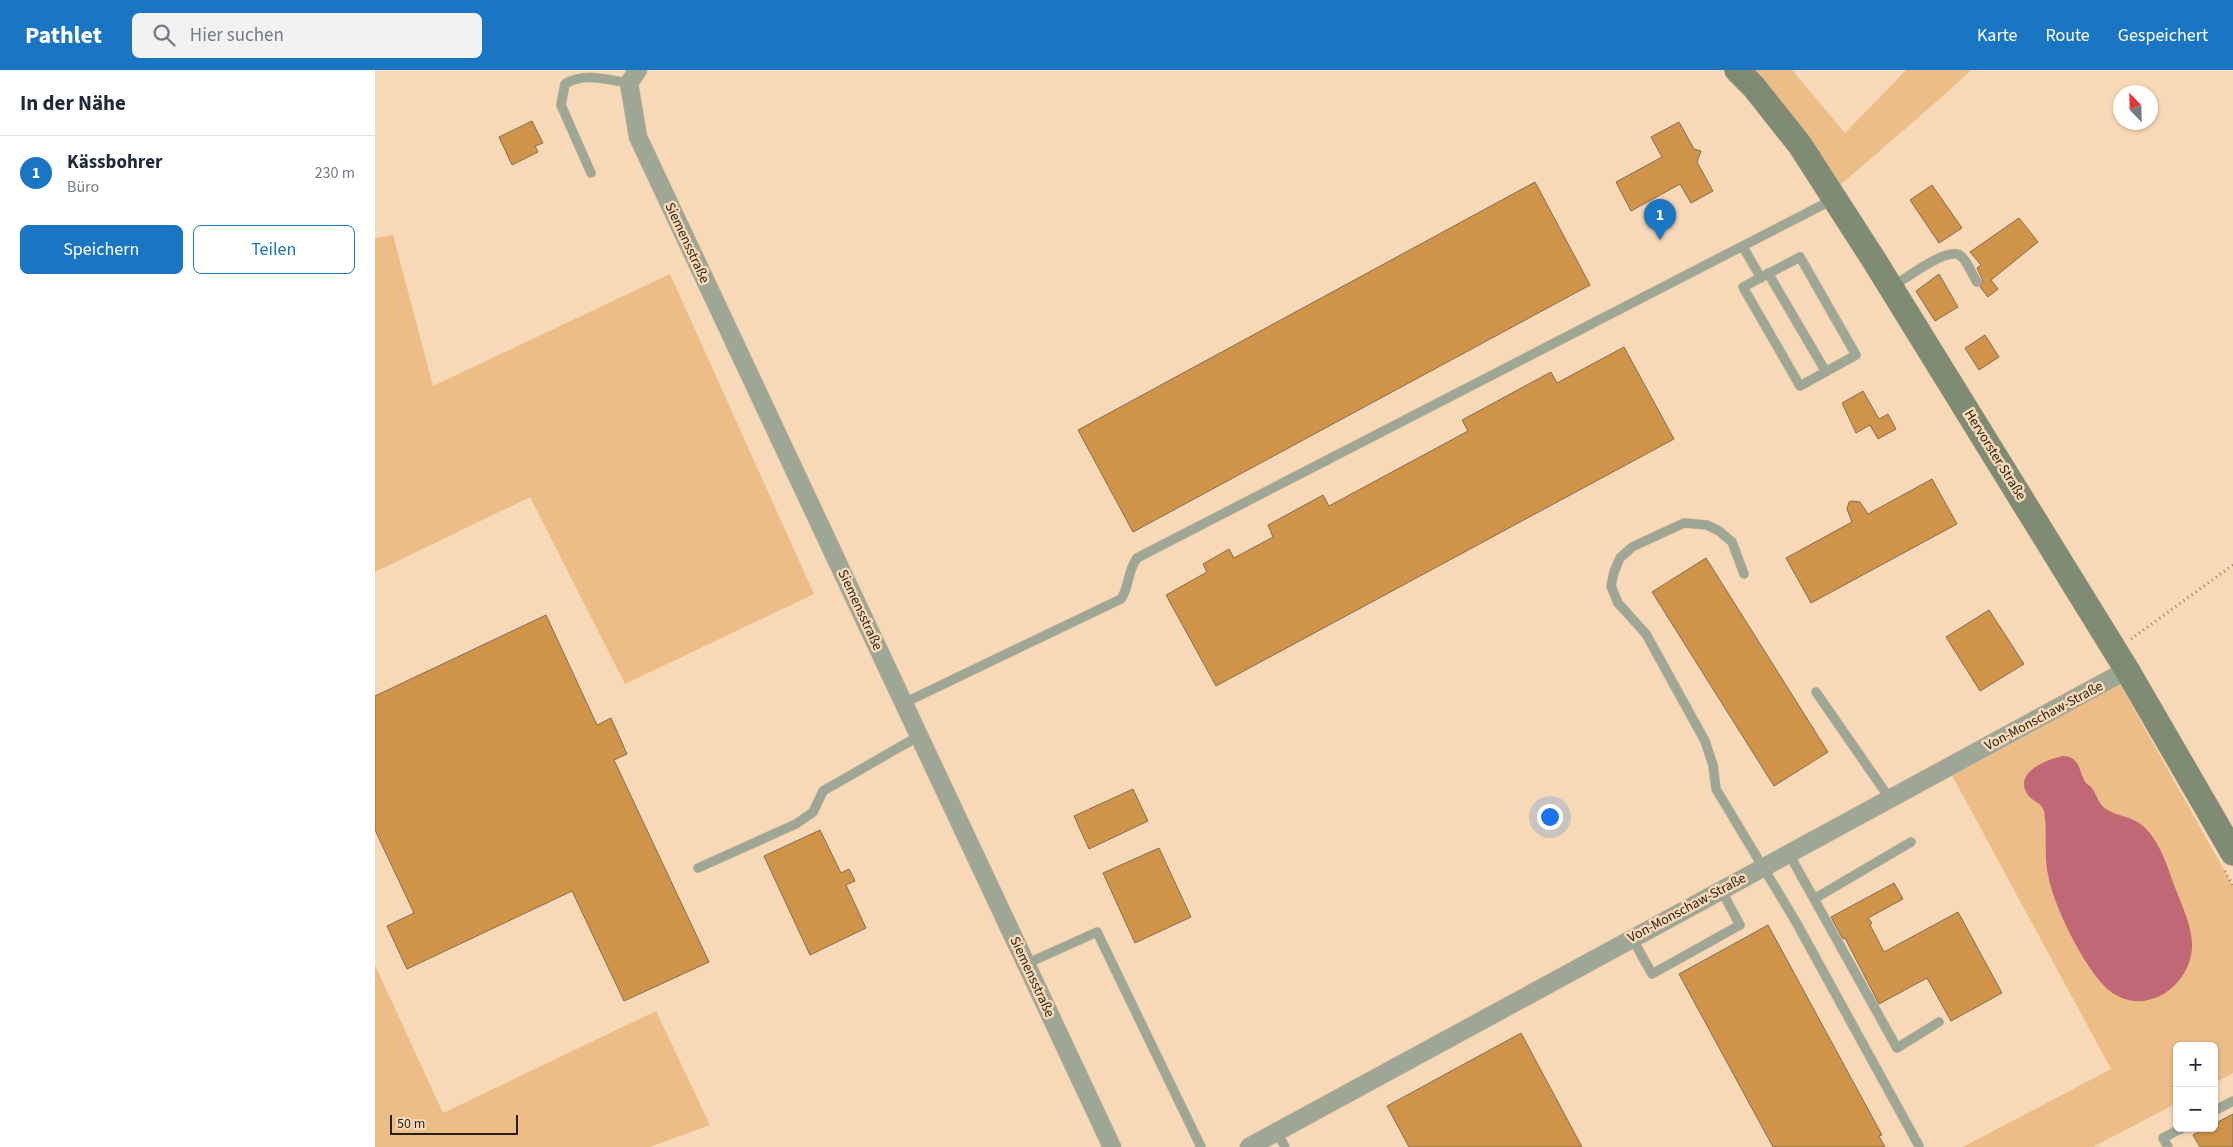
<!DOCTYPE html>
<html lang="de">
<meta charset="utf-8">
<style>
:root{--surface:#fff;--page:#f2f2f3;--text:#1f2937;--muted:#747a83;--line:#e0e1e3;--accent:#1a75c2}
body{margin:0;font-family:"Source Sans 3",sans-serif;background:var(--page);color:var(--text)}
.controls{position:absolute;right:15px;bottom:15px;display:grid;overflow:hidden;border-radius:8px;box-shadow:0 1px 4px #0004}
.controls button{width:45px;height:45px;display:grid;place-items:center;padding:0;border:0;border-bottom:1px solid var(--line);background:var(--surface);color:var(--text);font:25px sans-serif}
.compass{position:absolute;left:1738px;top:15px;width:45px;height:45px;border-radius:50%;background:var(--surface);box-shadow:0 1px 4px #0004;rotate:337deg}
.scale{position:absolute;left:15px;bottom:12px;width:128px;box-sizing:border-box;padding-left:5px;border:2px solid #281e11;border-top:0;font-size:14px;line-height:18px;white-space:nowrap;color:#281e11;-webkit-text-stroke:4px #f7d9b7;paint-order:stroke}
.you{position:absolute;left:1174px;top:746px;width:18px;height:18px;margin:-12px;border:4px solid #fff;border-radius:50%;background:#1a73e8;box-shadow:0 0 0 8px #1a73e833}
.badge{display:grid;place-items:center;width:32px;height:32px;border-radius:50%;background:var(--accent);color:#fff;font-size:16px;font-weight:700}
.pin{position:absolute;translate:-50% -41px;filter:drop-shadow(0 1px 2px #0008)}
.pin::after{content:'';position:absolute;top:26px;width:18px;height:15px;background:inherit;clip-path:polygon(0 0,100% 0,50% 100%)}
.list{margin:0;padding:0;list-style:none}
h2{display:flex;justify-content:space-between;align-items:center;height:65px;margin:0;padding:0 20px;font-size:21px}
h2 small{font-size:16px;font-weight:400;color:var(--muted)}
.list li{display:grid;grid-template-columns:32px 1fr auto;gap:15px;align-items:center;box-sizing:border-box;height:75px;padding:0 20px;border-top:1px solid var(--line)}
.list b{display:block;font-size:19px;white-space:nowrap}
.list p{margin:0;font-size:16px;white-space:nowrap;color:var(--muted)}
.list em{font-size:16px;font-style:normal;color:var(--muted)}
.actions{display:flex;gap:10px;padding:15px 20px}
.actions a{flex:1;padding:11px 0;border:1px solid var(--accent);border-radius:8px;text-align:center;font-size:18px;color:var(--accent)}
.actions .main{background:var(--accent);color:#fff}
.icon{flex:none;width:28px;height:28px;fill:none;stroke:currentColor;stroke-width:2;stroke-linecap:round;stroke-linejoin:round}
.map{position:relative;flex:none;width:1858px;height:1077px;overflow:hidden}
header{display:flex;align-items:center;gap:30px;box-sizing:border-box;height:70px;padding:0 25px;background:var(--accent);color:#fff}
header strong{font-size:24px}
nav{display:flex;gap:28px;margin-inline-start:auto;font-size:18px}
.search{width:350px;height:45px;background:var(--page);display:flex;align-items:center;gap:12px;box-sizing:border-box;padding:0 18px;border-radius:8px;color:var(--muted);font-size:19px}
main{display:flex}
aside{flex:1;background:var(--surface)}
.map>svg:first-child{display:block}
</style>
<header>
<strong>Pathlet</strong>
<div class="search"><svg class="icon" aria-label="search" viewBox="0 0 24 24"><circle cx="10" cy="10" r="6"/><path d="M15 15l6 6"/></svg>Hier suchen</div>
<nav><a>Karte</a><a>Route</a><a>Gespeichert</a></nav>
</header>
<main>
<aside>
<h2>In der Nähe<small></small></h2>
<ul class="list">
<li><span class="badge">1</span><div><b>Kässbohrer</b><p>Büro</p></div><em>230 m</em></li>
</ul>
<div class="actions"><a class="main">Speichern</a><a>Teilen</a></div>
</aside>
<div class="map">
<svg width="1858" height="1077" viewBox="0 0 1858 1077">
<rect width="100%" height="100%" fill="#f7d9b7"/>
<path fill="#edbd87" d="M1373,0H1417L1470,63L1531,0H1596L1568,26L1463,117Z
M18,165L58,316L295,204L439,524L250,614L155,427L0,502V168Z
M1741,607L1858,816V1003L1839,1013V976H1802V1033L1718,1077H1588L1736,999L1573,698Z
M0,895L68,1043L281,941L335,1055L275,1077H0Z"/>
<path fill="#c16877" d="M1688,686C1706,687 1703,701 1711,713C1712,714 1715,716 1716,717C1722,724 1723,734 1731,739C1743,747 1757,746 1768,756C1786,772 1793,799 1801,820C1808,838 1818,859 1817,878C1815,917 1769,948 1735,921C1712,903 1680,839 1674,809C1668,787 1673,764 1669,741C1666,732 1658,732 1653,725C1637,703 1672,689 1688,686Z"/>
<path fill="#cf944a" stroke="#876c4e" d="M157,51L168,73L160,76L163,82L137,95L124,67Z
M1304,52L1319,79L1326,81L1322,92L1338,121L1316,133L1305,114L1256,141L1241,112L1287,87L1276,67Z
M1160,112L1215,215L758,462L703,360Z
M1557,115L1587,158L1564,173L1535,130Z
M1644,148L1663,172L1616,210L1623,219L1613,227L1605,217L1608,211L1602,198L1606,195L1595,182Z
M1564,204L1583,237L1560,251L1541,221Z
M1610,265L1624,287L1604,300L1590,278Z
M1249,277L1299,369L841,616L791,525L832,502L828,494L854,479L859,488L898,467L893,455L948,425L954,436L1093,361L1087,350L1176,302L1182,313Z
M1488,321L1504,349L1513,344L1521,359L1503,369L1495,355L1481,363L1467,333Z
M1557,409L1582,454L1436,533L1411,488L1477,452L1472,439L1474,432L1477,431L1485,432L1493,444Z
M1331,488L1453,682L1399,716L1277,522Z
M1614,540L1649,594L1605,621L1571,567Z
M171,545L222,655L236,648L252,684L239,690L334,892L249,931L197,821L32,899L12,856L39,843L0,760V626Z
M758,719L773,751L714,779L699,746Z
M445,760L466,803L474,799L480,811L471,815L491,858L435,885L389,786Z
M784,778L816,847L760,873L728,803Z
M1519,813L1528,829L1493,848L1497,853L1495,855L1509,882L1583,842L1627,923L1576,951L1552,908L1504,934L1470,868L1468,869L1456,847Z
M1393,855L1507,1065L1504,1066L1510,1077H1398L1304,904Z
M1146,963L1207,1077H1034L1012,1036Z
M1858,1044V1077H1825L1818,1065L1831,1058H1839V1054Z"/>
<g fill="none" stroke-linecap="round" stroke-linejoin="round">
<defs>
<path id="lane" d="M216,103L186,35L190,14C209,2 233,10 254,13
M1368,177L1386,208
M1425,187L1481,285L1425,316L1368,217Z
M1393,203L1451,302
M1517,217C1530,209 1566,181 1582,184C1591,186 1597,205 1602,212
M1369,504L1357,472L1344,461L1332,455L1309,453L1257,477L1245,488L1239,502L1236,516L1243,533L1271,564L1330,671L1338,695L1341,719L1421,852L1544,1076
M1441,622L1515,729
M529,633L746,529C755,516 751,504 762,488L1457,130
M1414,784L1522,978L1564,952
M323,798L421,754L438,742L448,721L544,666
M1439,829L1536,772
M1257,868L1277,904L1365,855L1346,820
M651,894L722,862L826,1077
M1839,1041L1858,1031
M902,1062L910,1077
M1793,1077L1788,1068L1807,1058"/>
<path id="street" d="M263,0L254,13L263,67L737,1077
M874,1077L1752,600"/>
<path id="secondary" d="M1362,0L1379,17L1425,75L1499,190L1752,600L1858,783"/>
</defs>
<use href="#lane" stroke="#d2b799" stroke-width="10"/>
<use href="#street" stroke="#d2b799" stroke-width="19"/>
<use href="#secondary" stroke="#d2b799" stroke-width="26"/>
<path stroke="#948068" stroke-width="3" stroke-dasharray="1 4" stroke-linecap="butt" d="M1756,569L1858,495
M1850,801L1858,816"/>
<use href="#lane" stroke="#9ea696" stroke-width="9"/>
<use href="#street" stroke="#9ea696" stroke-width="18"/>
<use href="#secondary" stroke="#7f8b73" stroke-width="25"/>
</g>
<g text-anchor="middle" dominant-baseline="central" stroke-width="5" stroke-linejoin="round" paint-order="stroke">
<g font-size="14" fill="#281e11" stroke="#f7d9b7">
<text transform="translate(312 173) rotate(65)">Siemensstraße</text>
<text transform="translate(1620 385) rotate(58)">Hervorster Straße</text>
<text transform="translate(485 540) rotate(65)">Siemensstraße</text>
<text transform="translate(1669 646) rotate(-28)">Von-Monschaw-Straße</text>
<text transform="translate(1312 838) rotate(-28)">Von-Monschaw-Straße</text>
<text transform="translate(657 907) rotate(65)">Siemensstraße</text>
</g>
</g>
</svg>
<div class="controls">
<button>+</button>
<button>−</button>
</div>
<svg class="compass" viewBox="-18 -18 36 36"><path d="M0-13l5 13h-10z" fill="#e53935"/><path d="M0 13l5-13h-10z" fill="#747a83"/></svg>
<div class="scale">50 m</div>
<div class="you"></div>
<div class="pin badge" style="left:1285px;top:170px">1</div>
</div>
</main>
